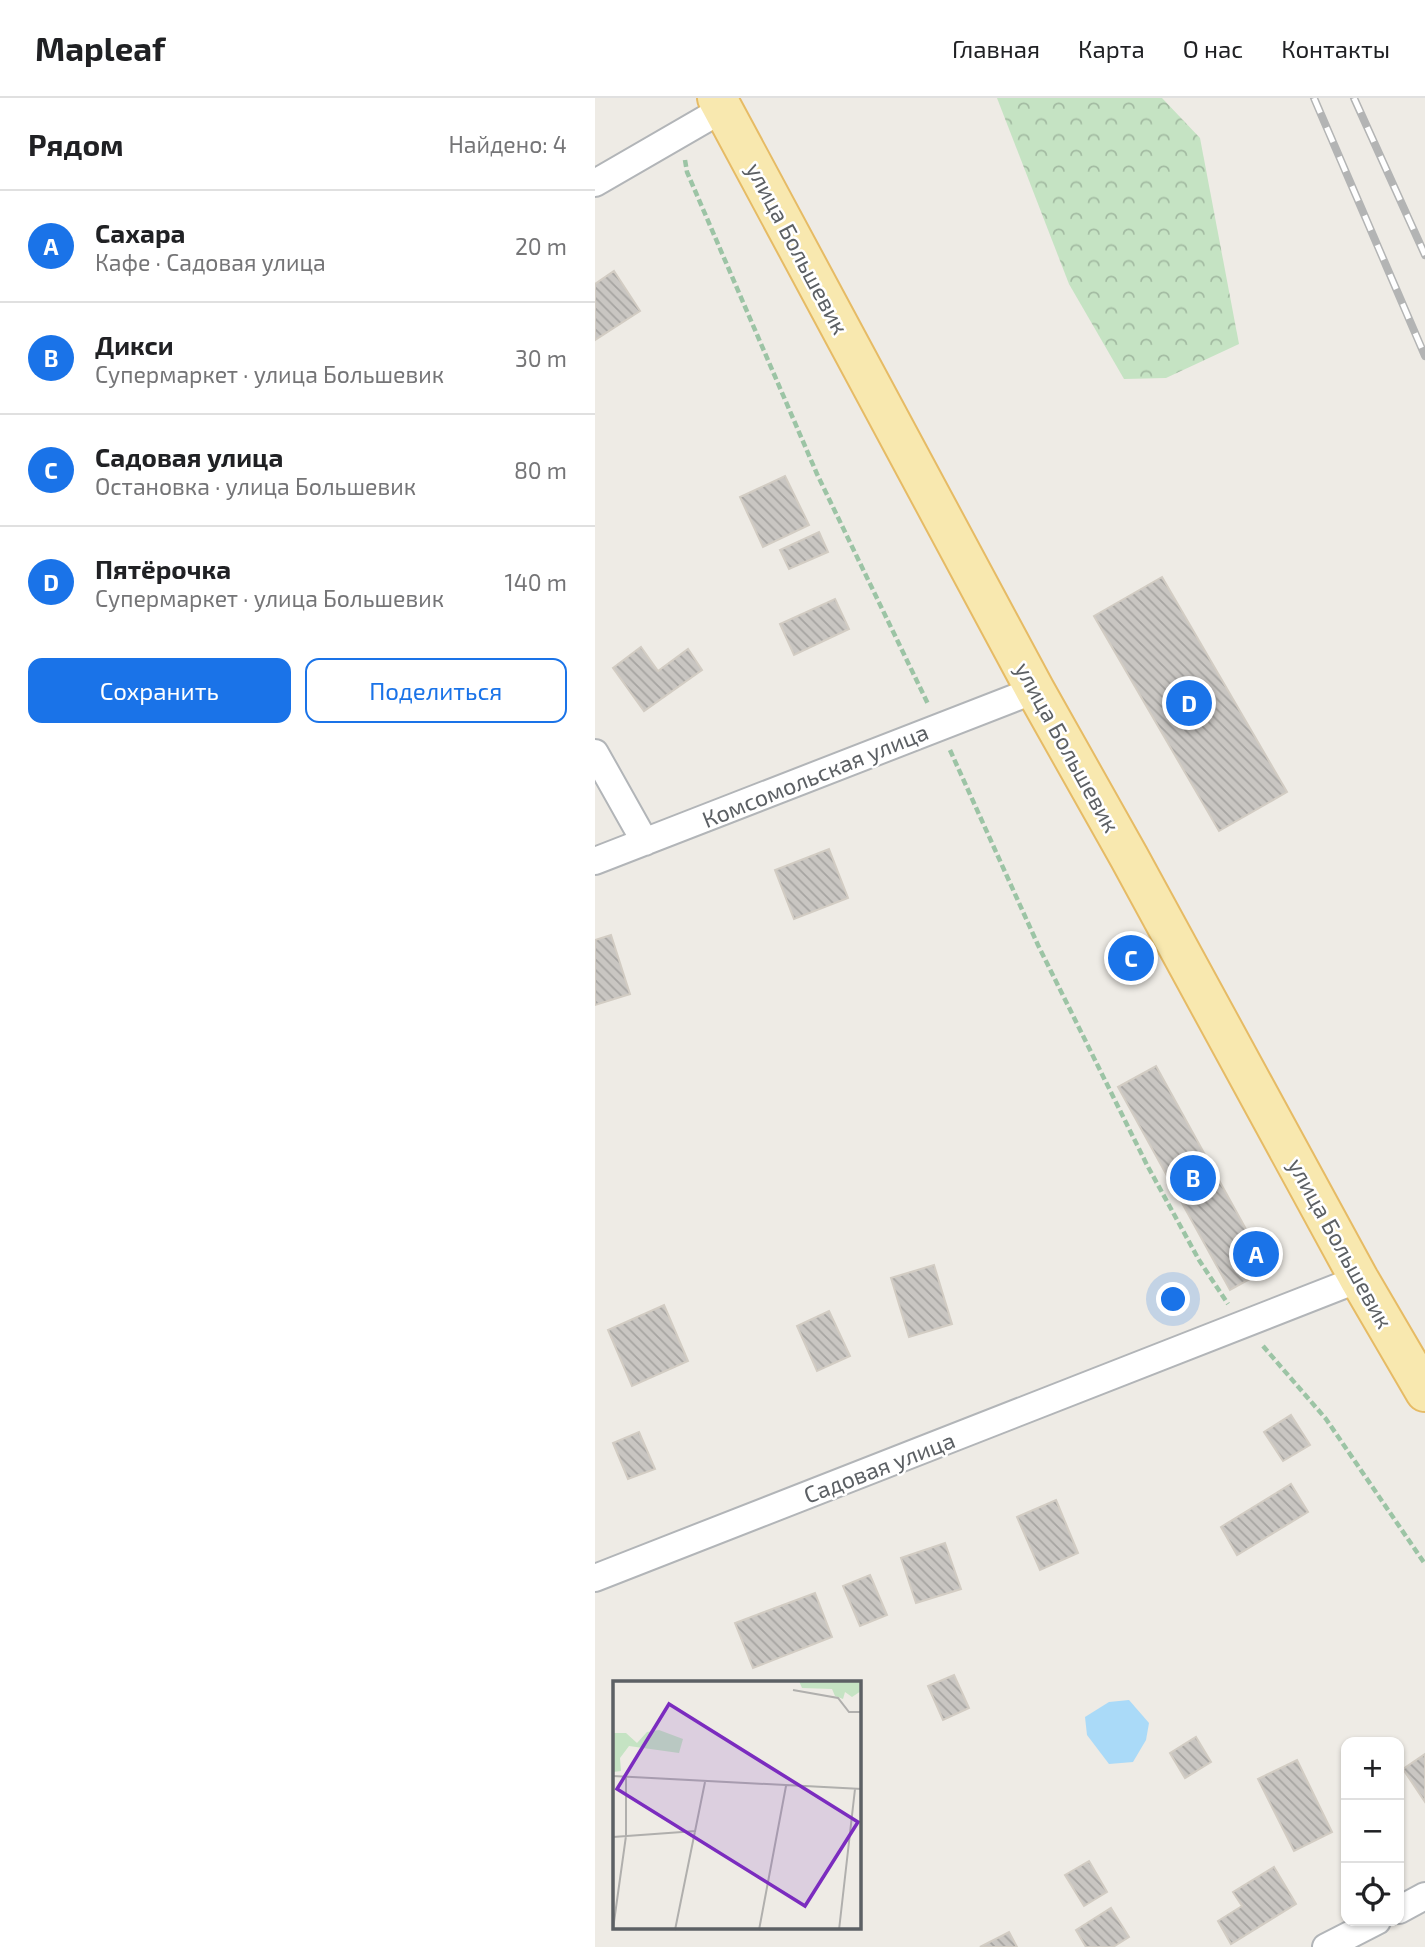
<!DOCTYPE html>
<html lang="ru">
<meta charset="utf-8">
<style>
:root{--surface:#fff;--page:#f6f6f6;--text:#202124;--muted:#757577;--line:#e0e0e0;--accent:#1a73e8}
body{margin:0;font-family:"Exo 2",sans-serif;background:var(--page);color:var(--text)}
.controls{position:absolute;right:21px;bottom:21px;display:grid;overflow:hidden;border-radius:14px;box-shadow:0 2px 5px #0004}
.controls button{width:63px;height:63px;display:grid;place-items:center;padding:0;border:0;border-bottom:2px solid var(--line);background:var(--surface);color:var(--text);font:35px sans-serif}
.you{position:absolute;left:579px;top:1202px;width:24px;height:24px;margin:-18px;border:5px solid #fff;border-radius:50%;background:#1a73e8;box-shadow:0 0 0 10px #1a73e833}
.badge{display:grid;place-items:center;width:46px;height:46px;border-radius:50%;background:var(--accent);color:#fff;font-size:23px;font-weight:700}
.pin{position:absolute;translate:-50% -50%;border:4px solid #fff;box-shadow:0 2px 7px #0006}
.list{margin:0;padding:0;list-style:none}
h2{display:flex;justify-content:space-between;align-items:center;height:91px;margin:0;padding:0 28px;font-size:30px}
h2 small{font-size:23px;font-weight:400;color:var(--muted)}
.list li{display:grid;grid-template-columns:46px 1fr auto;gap:21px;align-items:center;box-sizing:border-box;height:112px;padding:0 28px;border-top:2px solid var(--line)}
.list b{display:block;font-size:26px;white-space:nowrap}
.list p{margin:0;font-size:23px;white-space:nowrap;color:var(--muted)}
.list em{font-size:23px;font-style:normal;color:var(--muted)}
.actions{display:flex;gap:14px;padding:21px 28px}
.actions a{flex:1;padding:16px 0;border:2px solid var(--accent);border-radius:14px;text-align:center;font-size:24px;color:var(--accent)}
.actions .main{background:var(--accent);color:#fff}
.icon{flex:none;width:38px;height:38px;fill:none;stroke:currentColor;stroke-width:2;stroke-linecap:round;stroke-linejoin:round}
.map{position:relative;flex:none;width:830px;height:1849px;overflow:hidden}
header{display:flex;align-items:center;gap:42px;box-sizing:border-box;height:98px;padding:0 35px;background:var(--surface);border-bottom:2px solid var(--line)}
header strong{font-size:33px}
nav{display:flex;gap:38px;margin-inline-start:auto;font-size:24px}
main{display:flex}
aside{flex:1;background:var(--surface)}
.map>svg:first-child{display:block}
</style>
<header>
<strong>Mapleaf</strong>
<nav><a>Главная</a><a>Карта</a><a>О нас</a><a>Контакты</a></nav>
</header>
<main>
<aside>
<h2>Рядом<small>Найдено: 4</small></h2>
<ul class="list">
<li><span class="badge">A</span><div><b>Сахара</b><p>Кафе · Садовая улица</p></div><em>20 m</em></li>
<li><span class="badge">B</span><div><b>Дикси</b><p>Супермаркет · улица Большевик</p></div><em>30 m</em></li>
<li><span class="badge">C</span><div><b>Садовая улица</b><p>Остановка · улица Большевик</p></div><em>80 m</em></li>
<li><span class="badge">D</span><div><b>Пятёрочка</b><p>Супермаркет · улица Большевик</p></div><em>140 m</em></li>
</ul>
<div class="actions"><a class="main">Сохранить</a><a>Поделиться</a></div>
</aside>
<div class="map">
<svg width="830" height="1849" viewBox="0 0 830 1849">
<defs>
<pattern id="forest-crowns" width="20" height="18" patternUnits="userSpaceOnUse" patternTransform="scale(1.75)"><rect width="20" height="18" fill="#c5e3c3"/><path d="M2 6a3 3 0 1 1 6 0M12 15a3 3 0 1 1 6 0" fill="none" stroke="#a3bba2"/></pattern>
<pattern id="building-back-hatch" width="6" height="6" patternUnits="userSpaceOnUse" patternTransform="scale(1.75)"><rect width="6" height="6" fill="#c9c6c2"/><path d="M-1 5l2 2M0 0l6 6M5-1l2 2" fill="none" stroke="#a6a4a1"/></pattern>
</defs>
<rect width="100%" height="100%" fill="#eeebe5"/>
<path fill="url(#forest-crowns)" d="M402,0H567L605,40L644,246L571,280L529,281L474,186Z"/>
<path fill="#aadaf8" d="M534,1602L554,1625L551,1642L538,1664L514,1666L492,1637L490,1619L514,1604Z"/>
<path fill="url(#building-back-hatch)" stroke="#d2ccc3" stroke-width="2" d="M19,173L45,213L0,242V186Z
M190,378L214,427L168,449L145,399Z
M224,434L233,454L194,471L185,452Z
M567,479L692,694L624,733L499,518Z
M240,501L254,531L199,557L185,526Z
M46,549L63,573L93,551L107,572L49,613L18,570Z
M234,751L253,800L199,821L180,772Z
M16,837L35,896L0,907V842Z
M561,968L673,1171L635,1192L523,989Z
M339,1167L357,1226L314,1239L296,1180Z
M69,1207L93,1263L37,1288L13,1232Z
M234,1213L255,1258L222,1273L202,1228Z
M696,1317L715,1347L688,1363L669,1334Z
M44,1334L60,1371L33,1381L18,1345Z
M696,1386L713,1414L642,1457L626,1429Z
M461,1402L483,1455L445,1472L422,1419Z
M350,1445L366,1491L321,1505L306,1460Z
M275,1477L292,1517L265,1528L248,1488Z
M220,1495L237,1539L158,1570L140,1525Z
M359,1577L374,1610L348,1622L333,1588Z
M601,1639L616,1664L590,1680L575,1655Z
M830,1656V1704L808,1671Z
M702,1662L737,1734L699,1753L663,1681Z
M494,1763L512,1794L489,1808L470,1777Z
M679,1769L701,1806L636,1846L623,1823L647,1808L638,1794Z
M516,1810L534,1839L518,1849H491L481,1832Z
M414,1834L422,1849H385Z"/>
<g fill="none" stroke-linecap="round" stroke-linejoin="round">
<defs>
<path id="street" d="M0,85L128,11
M0,655L50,744
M0,763L440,592
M0,1480L764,1181
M804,1812L830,1798
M731,1849L782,1823"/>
<path id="primary" d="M122,0L440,592L534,759L764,1181L830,1294"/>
</defs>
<use href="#street" stroke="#b2b5b8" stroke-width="30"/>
<use href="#primary" stroke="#e6bb65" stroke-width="42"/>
<path stroke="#9cc4a5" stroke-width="4.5" stroke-dasharray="7 3.5" stroke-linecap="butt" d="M90,62L92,74L222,376L333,606
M355,652L443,847L552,1067L604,1162L633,1206
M668,1248L731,1321L830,1466"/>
<use href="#street" stroke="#fff" stroke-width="26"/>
<use href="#primary" stroke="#f8e8af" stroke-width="38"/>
<defs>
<path id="rail" d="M719,0L830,258
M759,0L830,157"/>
</defs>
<use href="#rail" stroke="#b3b4b4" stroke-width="8"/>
<use href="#rail" stroke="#fff" stroke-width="5" stroke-dasharray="16" stroke-linecap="butt"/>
</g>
<g text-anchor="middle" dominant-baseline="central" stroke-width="5" stroke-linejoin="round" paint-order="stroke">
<g font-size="23" fill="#5c6064" stroke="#fff">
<text transform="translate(203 150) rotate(62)">улица Большевик</text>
<text transform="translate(473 649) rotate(61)">улица Большевик</text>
<text transform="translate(220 677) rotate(-22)">Комсомольская улица</text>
<text transform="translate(746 1145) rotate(61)">улица Большевик</text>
<text transform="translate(284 1369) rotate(-21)">Садовая улица</text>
</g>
</g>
<g transform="translate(18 1583)">
<rect width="248" height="248" fill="#eeebe5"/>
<path d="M186,0H248V10L239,16L232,11L230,18L222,15L219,8L189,7ZM46,49L70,58L66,72L16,65L7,77L8,90L0,91L1,52H13L24,62L34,51Z" fill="#c5e3c3"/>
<path fill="none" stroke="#b0afad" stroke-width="2" d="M180,9L225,17L236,31H249M0,95L249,108M0,156L83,150M0,248L13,155V95M62,249L92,101M146,249L173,105M226,249L242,108"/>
<path fill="#7b2cbf" fill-opacity="0.15" stroke="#7b2cbf" stroke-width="3.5" d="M56,23L245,141L192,225L4,108Z"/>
<rect width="248" height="248" fill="none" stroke="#5c6064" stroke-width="3.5"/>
</g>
</svg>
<div class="controls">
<button>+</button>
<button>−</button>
<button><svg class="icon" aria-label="locate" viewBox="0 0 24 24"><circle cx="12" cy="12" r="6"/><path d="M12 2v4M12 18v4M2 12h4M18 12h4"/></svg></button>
</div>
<div class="you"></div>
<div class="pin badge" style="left:661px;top:1156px">A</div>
<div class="pin badge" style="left:598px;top:1080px">B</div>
<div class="pin badge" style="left:536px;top:860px">C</div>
<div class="pin badge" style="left:594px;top:605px">D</div>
</div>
</main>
